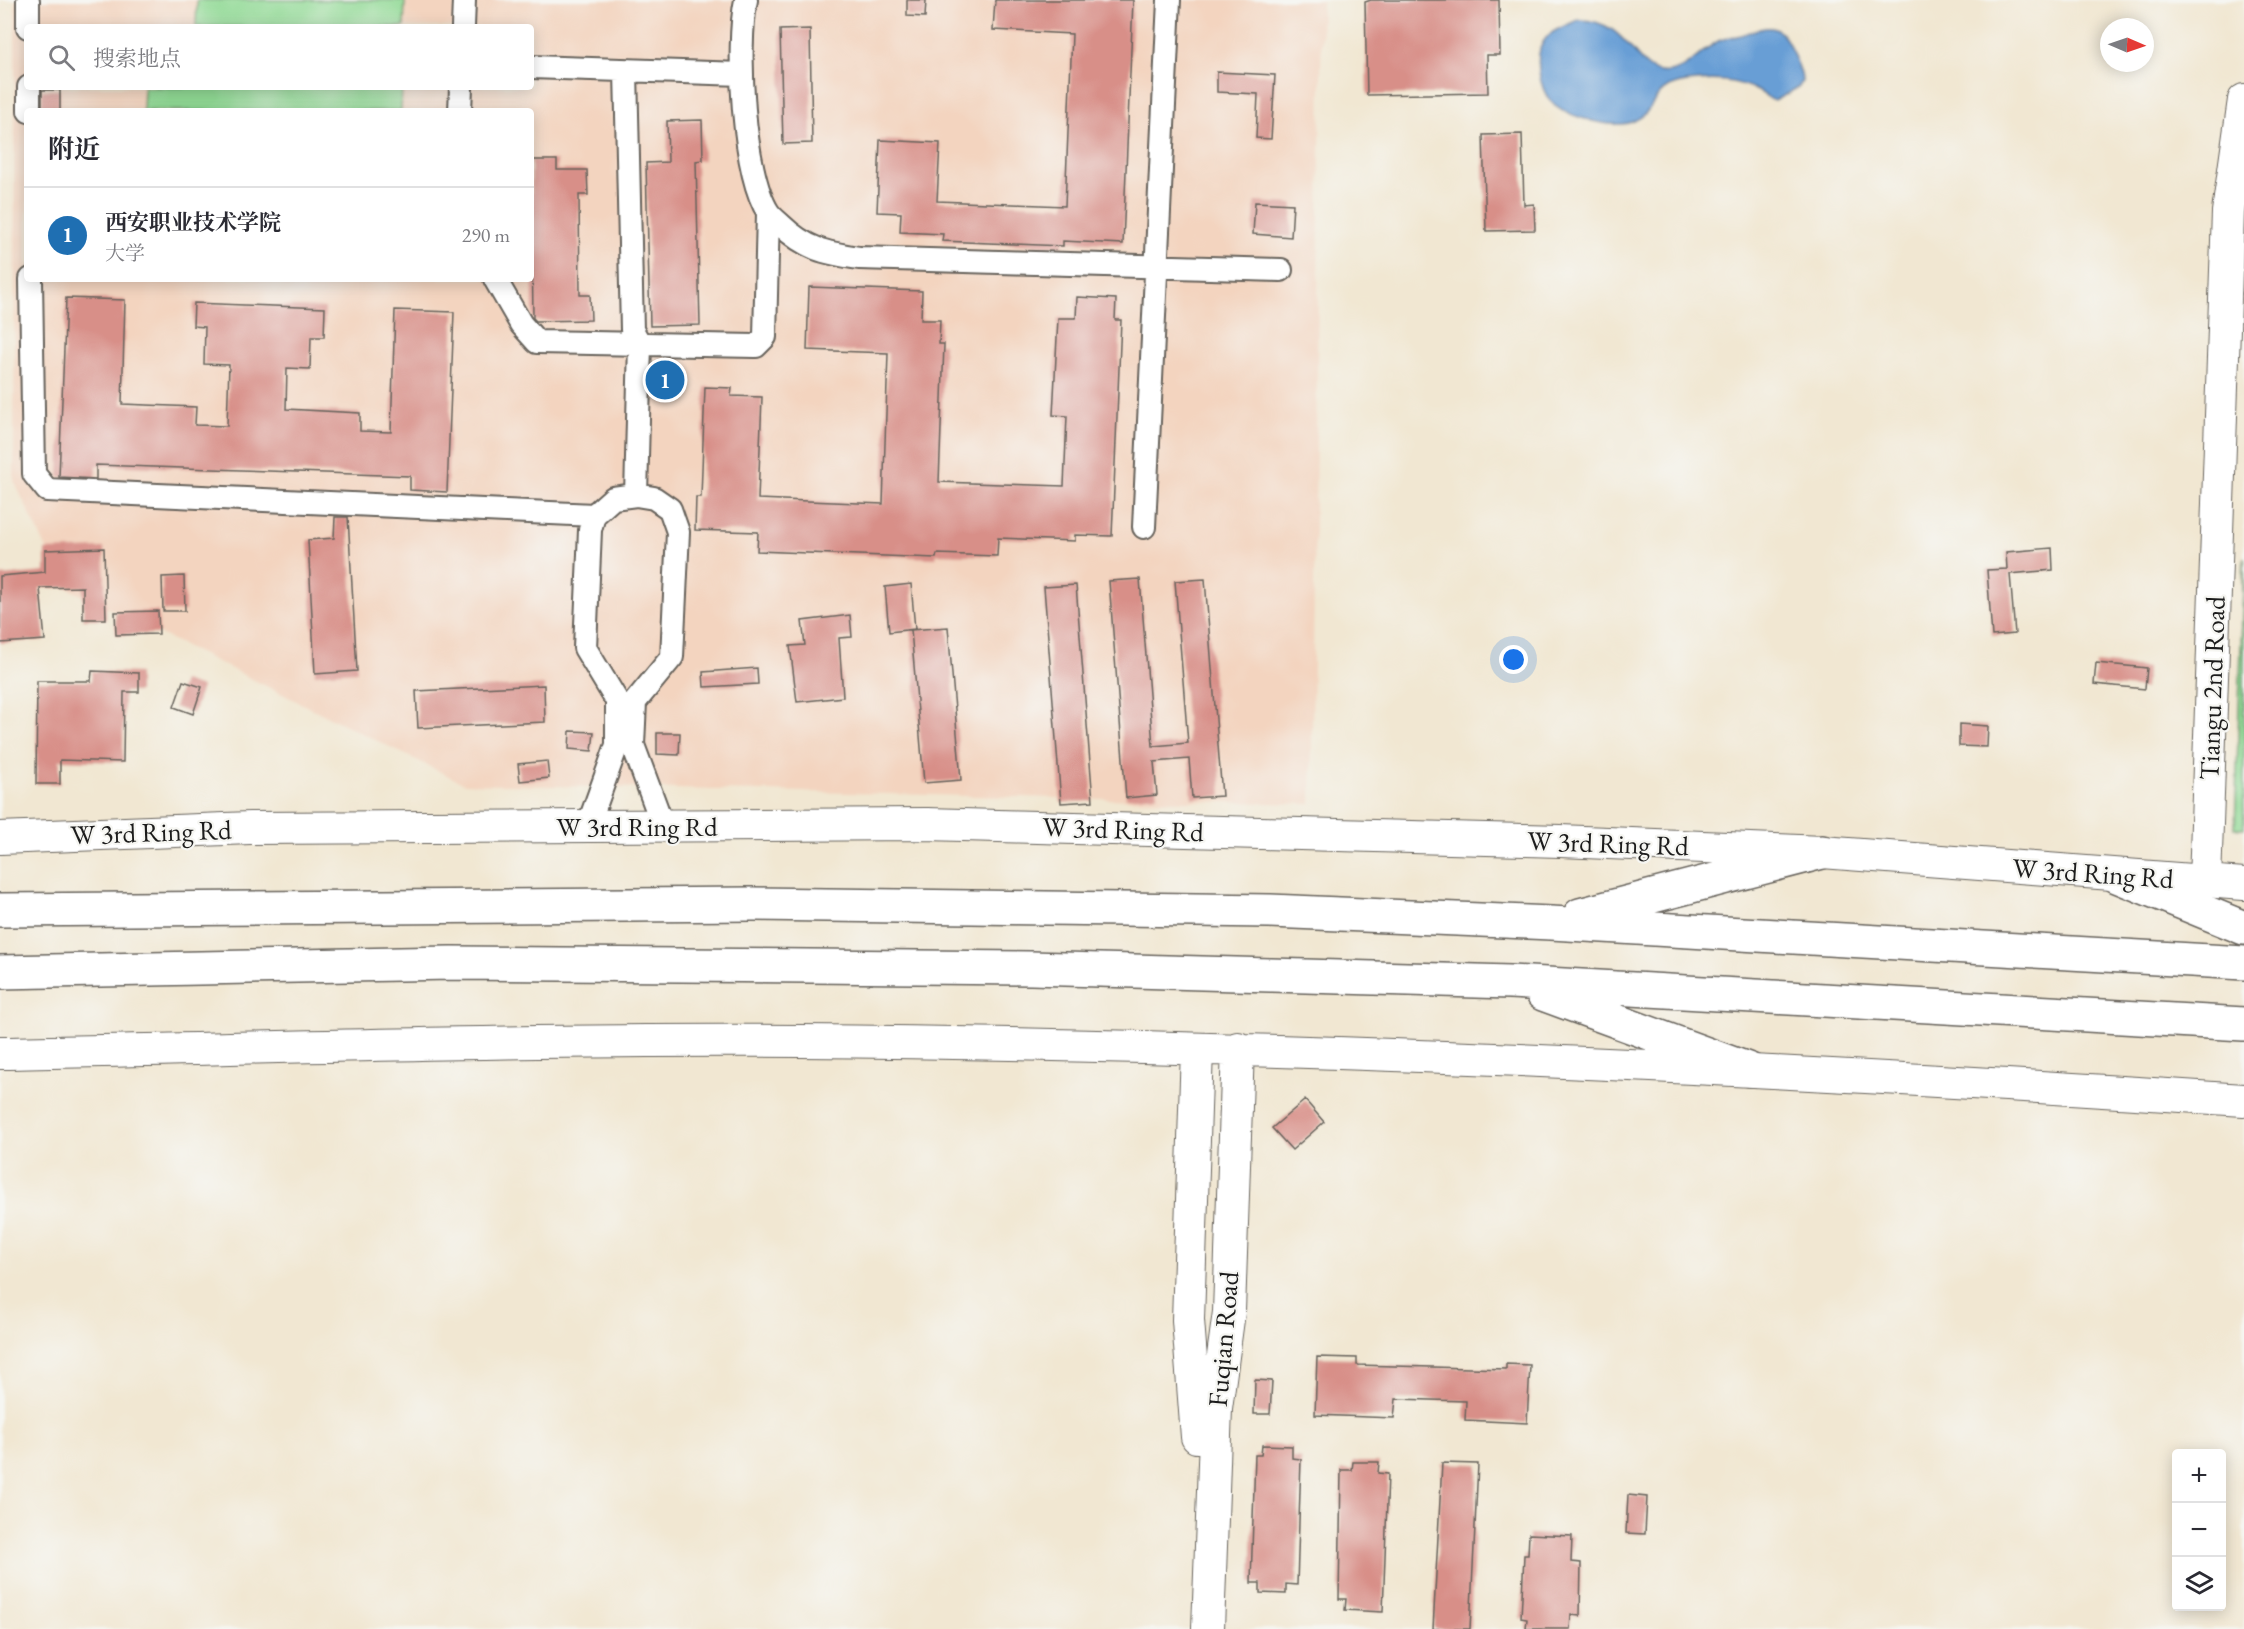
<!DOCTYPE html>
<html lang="zh">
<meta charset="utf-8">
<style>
:root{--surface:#fff;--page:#f7f7f7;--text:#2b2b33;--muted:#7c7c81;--line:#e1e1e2;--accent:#1f6fb2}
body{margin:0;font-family:"EB Garamond","Noto Serif SC",serif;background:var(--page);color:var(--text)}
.controls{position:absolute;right:18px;bottom:18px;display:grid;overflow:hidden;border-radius:6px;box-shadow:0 3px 15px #0003}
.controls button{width:54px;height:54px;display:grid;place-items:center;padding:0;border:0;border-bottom:2px solid var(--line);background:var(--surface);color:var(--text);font:30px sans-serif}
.compass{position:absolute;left:2100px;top:18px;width:54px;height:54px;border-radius:50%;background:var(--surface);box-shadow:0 3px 15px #0003;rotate:92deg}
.you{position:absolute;left:1514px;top:660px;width:21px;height:21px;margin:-15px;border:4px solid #fff;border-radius:50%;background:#1a73e8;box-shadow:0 0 0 9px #1a73e833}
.badge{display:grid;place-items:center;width:39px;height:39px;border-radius:50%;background:var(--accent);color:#fff;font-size:20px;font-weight:700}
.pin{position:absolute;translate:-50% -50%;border:3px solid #fff;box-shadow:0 2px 6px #0006}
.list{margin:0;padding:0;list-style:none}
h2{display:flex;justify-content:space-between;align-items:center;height:78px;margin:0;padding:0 24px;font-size:26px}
h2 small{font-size:20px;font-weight:400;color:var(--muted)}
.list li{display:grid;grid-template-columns:39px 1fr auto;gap:18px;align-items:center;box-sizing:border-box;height:96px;padding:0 24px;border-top:2px solid var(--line)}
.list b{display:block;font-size:22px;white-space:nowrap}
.list p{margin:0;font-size:20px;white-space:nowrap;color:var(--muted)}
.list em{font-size:20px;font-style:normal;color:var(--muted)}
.icon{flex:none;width:33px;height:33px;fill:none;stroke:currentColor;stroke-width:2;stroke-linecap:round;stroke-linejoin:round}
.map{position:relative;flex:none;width:2244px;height:1629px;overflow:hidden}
.search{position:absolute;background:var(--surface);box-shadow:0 3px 15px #0003;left:24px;top:24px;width:510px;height:66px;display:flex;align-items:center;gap:15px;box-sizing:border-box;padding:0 21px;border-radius:6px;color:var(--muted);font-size:22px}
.panel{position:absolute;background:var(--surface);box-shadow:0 3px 15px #0003;left:24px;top:108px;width:510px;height:174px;border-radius:6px}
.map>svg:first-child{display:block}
</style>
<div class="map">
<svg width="2244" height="1629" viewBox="0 0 2244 1629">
<rect width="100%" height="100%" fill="#f6f6f2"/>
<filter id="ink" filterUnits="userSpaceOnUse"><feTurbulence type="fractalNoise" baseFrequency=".0167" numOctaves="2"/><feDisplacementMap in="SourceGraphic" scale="12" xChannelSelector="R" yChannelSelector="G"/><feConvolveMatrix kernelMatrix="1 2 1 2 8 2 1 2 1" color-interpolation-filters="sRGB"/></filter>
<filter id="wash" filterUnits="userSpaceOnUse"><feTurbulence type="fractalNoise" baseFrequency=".008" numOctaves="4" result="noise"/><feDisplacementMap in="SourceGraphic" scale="24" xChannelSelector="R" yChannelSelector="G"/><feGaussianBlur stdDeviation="1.35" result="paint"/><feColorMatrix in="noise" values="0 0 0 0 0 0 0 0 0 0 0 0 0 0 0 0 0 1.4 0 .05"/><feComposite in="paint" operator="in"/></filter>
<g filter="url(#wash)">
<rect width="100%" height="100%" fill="#f1e7d2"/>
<path fill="#f3d4bf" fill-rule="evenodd" d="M15,0H1322L1311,804L465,784L65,587L14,481ZM27,27H531V87H27ZM27,111H531V279H27Z"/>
<path fill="#90d994" stroke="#567a58" stroke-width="1.5" d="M197,0H405L404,27H196Z
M144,87H402L401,111H143Z
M2244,557V828H2235Z"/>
<path fill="#689ed5" stroke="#425d78" stroke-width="1.5" d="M1578,20C1627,19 1633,67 1660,72C1682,76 1699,53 1715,43C1722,38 1729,38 1737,36C1760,30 1777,16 1790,47C1794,58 1802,69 1802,81L1799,87L1774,101C1768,98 1764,94 1758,91C1735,79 1713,79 1687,82C1649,87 1658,111 1634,121C1614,130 1572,118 1555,105C1541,95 1537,69 1539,54C1542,32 1561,28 1578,20Z"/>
<g id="blocks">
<path fill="#d88f88" d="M907,0H926L925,17L907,16Z
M995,0H1133L1123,244L1063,241V246L942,241L943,234L900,232L901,213L877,212L880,140L940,143L937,201L1065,206L1072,34L993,30Z
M1371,0H1499L1500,55H1487L1488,93L1367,95L1365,2Z
M810,29L812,143L783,144L780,30Z
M1217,72L1275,75L1271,139L1256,138L1258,94L1217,92Z
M42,90H60V111H42Z
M702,120L703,160L696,161L700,325L650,326L646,163L668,162L667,121Z
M1522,134L1524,205L1534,204L1535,230L1486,231L1483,135Z
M531,160H557V170H587L588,195H579L580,295H590L591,320L536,321L533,318Z
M1255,202L1293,204L1291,237L1253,234Z
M809,287L922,291L921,320H940L939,344H944L939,482L1064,486L1067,416L1053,415L1058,318H1076L1077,297L1116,299L1115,320H1121L1112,536L1075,535V541L998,538L997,556L937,554L936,558L757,551L758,532L695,530L696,497H701L705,387L732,388L731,396L762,397L758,499L883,504L888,353L807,350Z
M66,298L125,300L122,404L196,407L195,425L227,426L229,365L204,364L205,327L193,326L194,303L325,308L324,337H311L310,369L287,368L286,409L360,413V431L391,432L395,310L454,312L447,492L410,490V476L96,465V479L59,477Z
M335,517H348L357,671L315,674L308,540L334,538Z
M104,548L106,619H83V587L40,588L45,640L0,643V576L45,572V550Z
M2052,548L2053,570L2010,574L2015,634L1992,636L1987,570L2007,569L2006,552Z
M184,576L185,611H163L162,577Z
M1140,579L1153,746L1188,743L1175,581L1205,579L1222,796L1192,798L1189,759L1154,762L1157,795L1126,798L1109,581Z
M911,584L915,629L889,632L885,587Z
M1076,585L1093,801L1061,803L1044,587Z
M158,611L159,634L116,635L115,612Z
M850,615L852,637L839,638L843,697L797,702L790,646L805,645L802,621Z
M948,627L961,780L924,783L911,630Z
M2096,663L2147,668L2145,689L2094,684Z
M757,668L758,684L704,687L703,672Z
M92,671L139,673V692H124L123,762L60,760V784H36L37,681H91Z
M183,681L202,687L193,714L174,707Z
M544,685L545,722L418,728L416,691Z
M1959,724L1988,726L1987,747L1959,746Z
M570,731L594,732L592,751L569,749Z
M657,733H680L679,755L657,754Z
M547,761L549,778L520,781L518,764Z
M1305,1100L1324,1122L1292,1150L1272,1128Z
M1317,1357L1357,1358V1365L1506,1369V1364L1530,1365L1527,1423L1465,1420L1466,1401L1396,1399L1394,1418L1315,1415Z
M1255,1380L1272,1381L1270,1414H1254Z
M1262,1445L1292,1446V1458L1301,1459L1297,1585L1286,1584V1594L1260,1593V1583H1251L1255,1455H1261Z
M1353,1462H1379L1378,1473L1388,1474L1383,1612L1345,1610L1346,1599H1339L1341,1470H1352Z
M1442,1463L1478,1464L1470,1629H1433Z
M1628,1495L1647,1497L1645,1534L1626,1533Z
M1529,1534L1572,1536L1571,1562L1581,1563L1580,1616L1571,1615L1570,1629H1526L1527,1619L1521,1618L1524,1555H1528Z"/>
</g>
</g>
<g filter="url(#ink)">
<use href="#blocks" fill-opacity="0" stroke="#67635c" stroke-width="1.5"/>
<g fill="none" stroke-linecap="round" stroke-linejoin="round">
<defs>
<path id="street" d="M28,0V27
M746,0C736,46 743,173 768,212C771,217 777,221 781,225C806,249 825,253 859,258L1281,270
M463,27L464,0
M531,67L742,74
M626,71L632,330L640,344L636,495
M29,87V111
M460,111L461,87
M31,279L34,474L47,490L594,515
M495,279L521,324L537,342L756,346L765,337L768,212
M1144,527L1169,0
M588,826L617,745V701L585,648L590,530L594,515L613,498L636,495L654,498L670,509L678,532L672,657L635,702L633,745L663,826"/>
<path id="secondary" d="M0,838L250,828L927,824L1560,841L1822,852L2244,884
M2205,882L2228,212L2244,100
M1197,1049L1188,1320L1197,1437
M0,1053C267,1048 534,1039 801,1041C1283,1045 1764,1068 2244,1100
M1208,1629L1216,1408L1229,1312L1238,1048"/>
<path id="highway" d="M2117,876L2244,928
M0,910L754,904L1270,911L1551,923L2244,963
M1580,915L1822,852
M0,972L451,963L1031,968L1510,982L2244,1024
M1543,994L1750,1070"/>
</defs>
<use href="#street" stroke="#67635c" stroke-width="26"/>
<use href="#secondary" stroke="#67635c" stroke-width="34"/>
<use href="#highway" stroke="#67635c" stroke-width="36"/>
<use href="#street" stroke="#fff" stroke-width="22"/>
<use href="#secondary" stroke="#fff" stroke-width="32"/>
<use href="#highway" stroke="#fff" stroke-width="33"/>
</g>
</g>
<g text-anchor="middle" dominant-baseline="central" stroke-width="4.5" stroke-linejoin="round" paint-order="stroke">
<g font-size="27" fill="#1c1c1c" stroke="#f6f6f2">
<text transform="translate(2212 688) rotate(-88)">Tiangu 2nd Road</text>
<text x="637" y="826">W 3rd Ring Rd</text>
<text transform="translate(1123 829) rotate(2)">W 3rd Ring Rd</text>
<text transform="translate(151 832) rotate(-2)">W 3rd Ring Rd</text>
<text transform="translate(1608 843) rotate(2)">W 3rd Ring Rd</text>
<text transform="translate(2093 873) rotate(4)">W 3rd Ring Rd</text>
<text transform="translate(1223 1339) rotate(-85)">Fuqian Road</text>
</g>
</g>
</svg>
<div class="controls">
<button>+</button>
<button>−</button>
<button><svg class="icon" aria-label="layers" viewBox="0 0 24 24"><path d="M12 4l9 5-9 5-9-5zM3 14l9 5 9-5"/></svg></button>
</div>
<svg class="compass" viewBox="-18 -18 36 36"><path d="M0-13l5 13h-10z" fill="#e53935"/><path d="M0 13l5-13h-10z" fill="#7c7c81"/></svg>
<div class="you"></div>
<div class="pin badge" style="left:665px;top:380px">1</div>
<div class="search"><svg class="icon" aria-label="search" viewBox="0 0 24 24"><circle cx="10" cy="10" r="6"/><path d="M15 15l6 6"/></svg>搜索地点</div>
<section class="panel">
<h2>附近<small></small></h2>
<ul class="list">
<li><span class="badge">1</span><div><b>西安职业技术学院</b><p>大学</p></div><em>290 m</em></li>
</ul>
</section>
</div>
